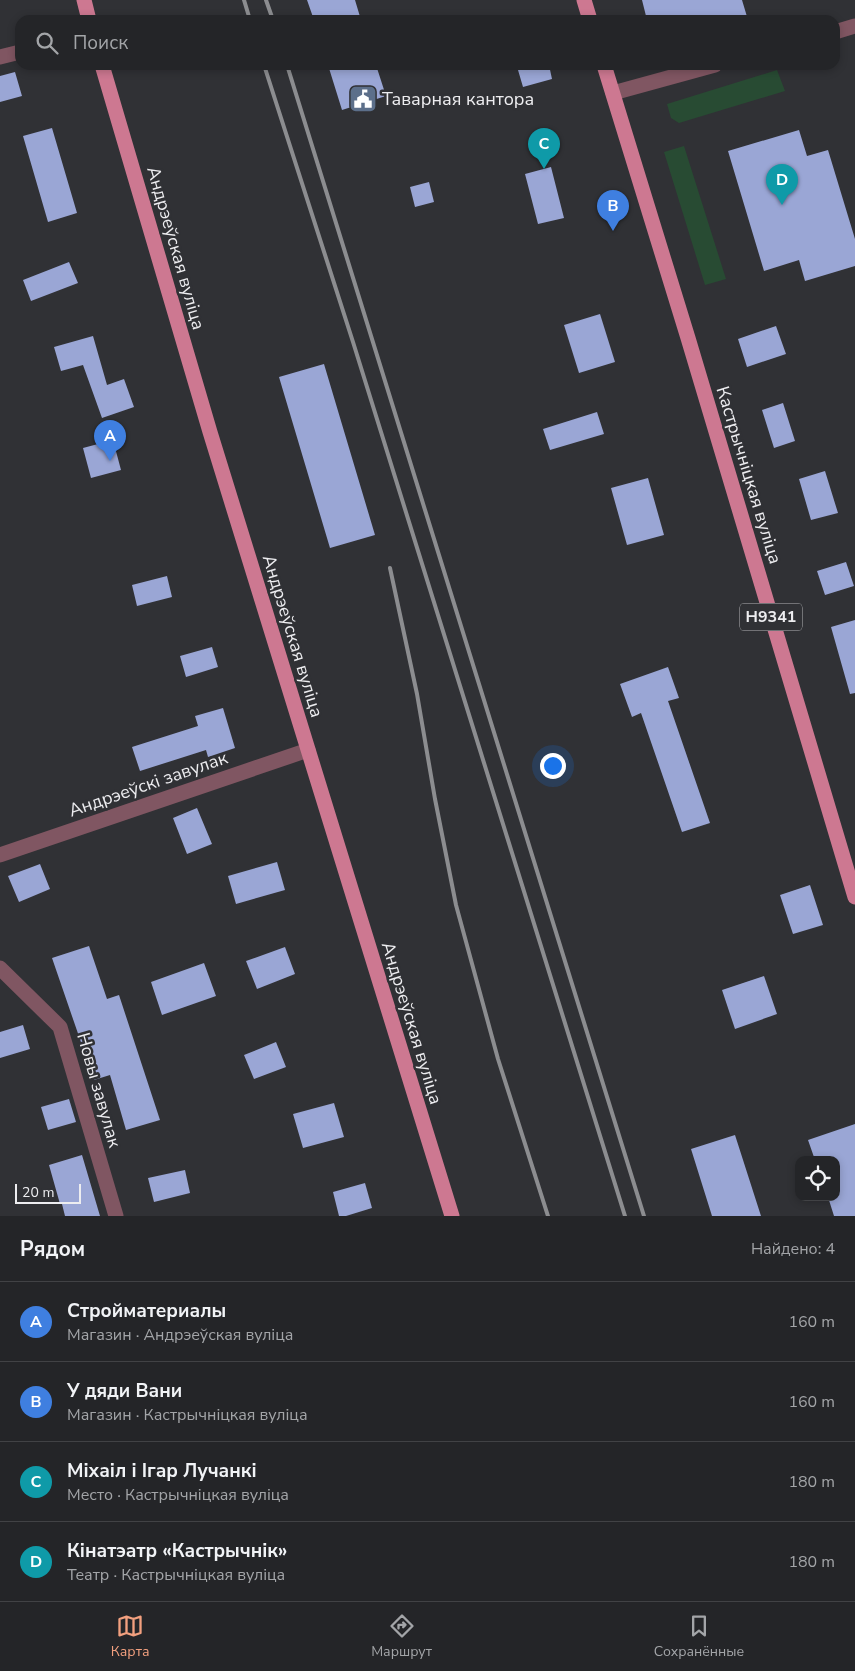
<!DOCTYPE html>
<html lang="ru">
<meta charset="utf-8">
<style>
:root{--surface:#242528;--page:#303134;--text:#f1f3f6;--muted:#a3a5a8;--line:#414245;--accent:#f2a07f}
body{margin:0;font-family:"Nunito Sans",sans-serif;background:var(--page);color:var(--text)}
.controls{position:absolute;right:15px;bottom:15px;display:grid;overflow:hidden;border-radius:10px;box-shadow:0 2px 8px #0003}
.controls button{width:45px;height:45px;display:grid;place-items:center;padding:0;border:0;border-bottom:1px solid var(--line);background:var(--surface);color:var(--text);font:25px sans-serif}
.scale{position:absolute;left:15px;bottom:12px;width:66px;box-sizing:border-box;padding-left:5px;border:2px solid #ededf0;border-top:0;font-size:14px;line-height:18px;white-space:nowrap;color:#ededf0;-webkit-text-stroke:4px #303135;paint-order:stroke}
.you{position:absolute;left:552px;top:765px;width:18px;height:18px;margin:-12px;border:4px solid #fff;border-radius:50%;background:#1a73e8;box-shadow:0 0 0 8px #1a73e833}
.badge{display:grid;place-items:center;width:32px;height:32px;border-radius:50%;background:var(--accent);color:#fff;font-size:16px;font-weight:700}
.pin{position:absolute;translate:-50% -41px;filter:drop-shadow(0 1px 2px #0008)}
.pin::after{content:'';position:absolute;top:26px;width:18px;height:15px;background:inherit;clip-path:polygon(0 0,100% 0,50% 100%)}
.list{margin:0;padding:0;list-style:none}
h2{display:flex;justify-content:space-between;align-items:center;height:65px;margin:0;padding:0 20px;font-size:21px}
h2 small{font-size:16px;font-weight:400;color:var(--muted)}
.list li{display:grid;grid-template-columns:32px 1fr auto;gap:15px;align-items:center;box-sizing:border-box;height:80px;padding:0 20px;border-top:1px solid var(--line)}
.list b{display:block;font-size:19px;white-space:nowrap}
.list p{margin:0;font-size:16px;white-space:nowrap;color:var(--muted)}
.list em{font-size:16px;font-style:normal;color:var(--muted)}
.icon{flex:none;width:28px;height:28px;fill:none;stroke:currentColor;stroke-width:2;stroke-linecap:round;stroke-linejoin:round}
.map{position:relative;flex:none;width:855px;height:1216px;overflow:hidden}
.search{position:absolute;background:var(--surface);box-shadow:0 2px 8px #0003;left:15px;right:15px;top:15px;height:55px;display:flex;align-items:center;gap:12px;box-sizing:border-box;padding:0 18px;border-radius:15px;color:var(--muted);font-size:19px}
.sheet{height:385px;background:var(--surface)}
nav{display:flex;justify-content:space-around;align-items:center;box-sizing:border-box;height:70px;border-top:1px solid var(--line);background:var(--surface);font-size:14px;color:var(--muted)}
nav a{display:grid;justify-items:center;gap:2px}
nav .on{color:var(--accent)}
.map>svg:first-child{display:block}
</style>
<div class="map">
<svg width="855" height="1216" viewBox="0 0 855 1216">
<rect width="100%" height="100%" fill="#303135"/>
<path fill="#284b33" d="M777,70L785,91L679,123L671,118L667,104Z
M684,146L726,279L705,285L664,152Z"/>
<path fill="#9aa6d5" d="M307,0H355L361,20H314Z
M642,0H742L748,20H647Z
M328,65H376L386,96L342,110Z
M535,65H549L552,79L523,87L518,70Z
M15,72L22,96L0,102V76Z
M52,128L77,213L48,222L23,136Z
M799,130L807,156L828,150L855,239V266L805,281L799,260L764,271L728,151Z
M551,167L564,218L538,224L525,174Z
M429,182L434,202L415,207L410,187Z
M69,262L78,283L31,301L23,280Z
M600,314L615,362L579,373L564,325Z
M776,326L786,354L747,367L738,339Z
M93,336L107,385L124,379L134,407L102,418L83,365L61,371L54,347Z
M324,364L375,535L330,548L279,377Z
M783,403L795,441L774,448L762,410Z
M597,412L604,434L550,450L543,429Z
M113,440L121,470L91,478L83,448Z
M825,471L838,513L811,520L799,479Z
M648,478L664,535L627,545L611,488Z
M846,562L854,586L825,595L817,571Z
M167,576L172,597L137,606L132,585Z
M855,620V693L850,694L831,627Z
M212,647L218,667L186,677L180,656Z
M668,667L679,698L668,701L710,823L682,832L641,713L632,717L620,684Z
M223,708L235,748L208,757L206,750L140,771L132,747L198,726L195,716Z
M197,808L212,844L187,854L173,818Z
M277,862L285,890L236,904L228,876Z
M40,864L50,889L19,902L8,876Z
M810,885L823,925L793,934L780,895Z
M89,946L107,999L119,995L160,1120L126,1130L110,1075L94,1080L52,958Z
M285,947L295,974L257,989L246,961Z
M204,963L216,996L162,1015L151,982Z
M764,976L777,1014L735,1029L722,990Z
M23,1025L30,1049L0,1058V1032Z
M276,1042L286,1067L254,1079L244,1055Z
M69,1099L76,1122L48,1130L41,1107Z
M334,1103L344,1137L303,1148L293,1114Z
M855,1124V1216H834L828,1197H836V1160H815L808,1140Z
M735,1135L761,1216H712L691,1149Z
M82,1155L100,1216H65L62,1204H60L49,1165Z
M185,1170L190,1193L154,1202L148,1178Z
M365,1183L372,1208L346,1216H339L333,1192Z"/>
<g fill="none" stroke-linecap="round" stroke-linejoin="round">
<path stroke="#805662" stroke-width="15" d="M835,32L855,26
M0,57L20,52
M613,93L715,65
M0,855L308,750
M0,968L60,1027L116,1216"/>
<path stroke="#cd7891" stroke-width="15" d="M84,0L89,20
M584,0L590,20
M102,65L210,432L452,1216
M604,65L688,338L855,897"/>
<path stroke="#8c8d90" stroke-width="4" d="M244,0L250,20
M266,0L273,20
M264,65L353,342L625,1216
M287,65L644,1216
M390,568L417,694L435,799L456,905L498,1059L548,1216"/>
</g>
<defs>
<symbol id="civic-square" viewBox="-11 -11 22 22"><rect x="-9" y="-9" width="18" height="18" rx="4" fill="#5c6f8a" stroke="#303135"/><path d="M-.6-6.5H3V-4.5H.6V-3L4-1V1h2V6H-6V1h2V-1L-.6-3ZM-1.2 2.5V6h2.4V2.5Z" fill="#fff"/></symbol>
</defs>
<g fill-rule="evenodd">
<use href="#civic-square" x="347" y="83" width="32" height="32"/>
</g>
<g text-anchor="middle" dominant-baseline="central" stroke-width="5" stroke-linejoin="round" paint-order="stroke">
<rect fill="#303135" stroke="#b4b5b8" stroke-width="1" x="740" y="603.5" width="62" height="27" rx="4"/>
<g font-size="16" font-weight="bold" fill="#ededf0">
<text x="771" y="617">Н9341</text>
</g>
<g font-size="18" fill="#ededf0" stroke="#303135" text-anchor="start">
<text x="382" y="99">Таварная кантора</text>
</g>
<g font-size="18" fill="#ededf0" stroke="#303135">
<text transform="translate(176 248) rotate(74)">Андрэеўская вуліца</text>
<text transform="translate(749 475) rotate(73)">Кастрычніцкая вуліца</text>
<text transform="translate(293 636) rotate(73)">Андрэеўская вуліца</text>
<text transform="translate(148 784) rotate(-19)">Андрэеўскі завулак</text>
<text transform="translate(412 1023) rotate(73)">Андрэеўская вуліца</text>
<text transform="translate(99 1090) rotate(74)">Новы завулак</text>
</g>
</g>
</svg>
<div class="controls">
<button><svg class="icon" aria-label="locate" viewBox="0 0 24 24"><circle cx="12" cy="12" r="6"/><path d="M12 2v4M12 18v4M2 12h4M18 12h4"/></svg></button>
</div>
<div class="scale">20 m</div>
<div class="you"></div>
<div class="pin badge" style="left:110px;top:461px;background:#3f7fe0">A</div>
<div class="pin badge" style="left:613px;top:231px;background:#3f7fe0">B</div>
<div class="pin badge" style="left:544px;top:169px;background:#0f9aa8">C</div>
<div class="pin badge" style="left:782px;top:205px;background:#0f9aa8">D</div>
<div class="search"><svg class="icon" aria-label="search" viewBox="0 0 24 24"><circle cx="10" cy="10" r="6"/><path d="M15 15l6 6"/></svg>Поиск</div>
</div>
<section class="sheet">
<h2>Рядом<small>Найдено: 4</small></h2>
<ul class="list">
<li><span class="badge" style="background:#3f7fe0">A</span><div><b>Стройматериалы</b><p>Магазин · Андрэеўская вуліца</p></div><em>160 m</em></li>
<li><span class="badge" style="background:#3f7fe0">B</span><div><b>У дяди Вани</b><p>Магазин · Кастрычніцкая вуліца</p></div><em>160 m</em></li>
<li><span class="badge" style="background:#0f9aa8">C</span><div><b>Міхаіл і Ігар Лучанкі</b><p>Место · Кастрычніцкая вуліца</p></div><em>180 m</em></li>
<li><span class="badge" style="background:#0f9aa8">D</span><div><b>Кінатэатр «Кастрычнік»</b><p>Театр · Кастрычніцкая вуліца</p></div><em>180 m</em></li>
</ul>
</section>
<nav>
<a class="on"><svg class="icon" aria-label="map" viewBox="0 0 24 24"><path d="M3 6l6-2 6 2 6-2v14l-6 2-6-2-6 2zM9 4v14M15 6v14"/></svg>Карта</a>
<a><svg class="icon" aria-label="directions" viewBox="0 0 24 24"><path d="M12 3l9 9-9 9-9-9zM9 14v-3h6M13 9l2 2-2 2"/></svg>Маршрут</a>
<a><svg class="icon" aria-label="saved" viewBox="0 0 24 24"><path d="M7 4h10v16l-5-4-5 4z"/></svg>Сохранённые</a>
</nav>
